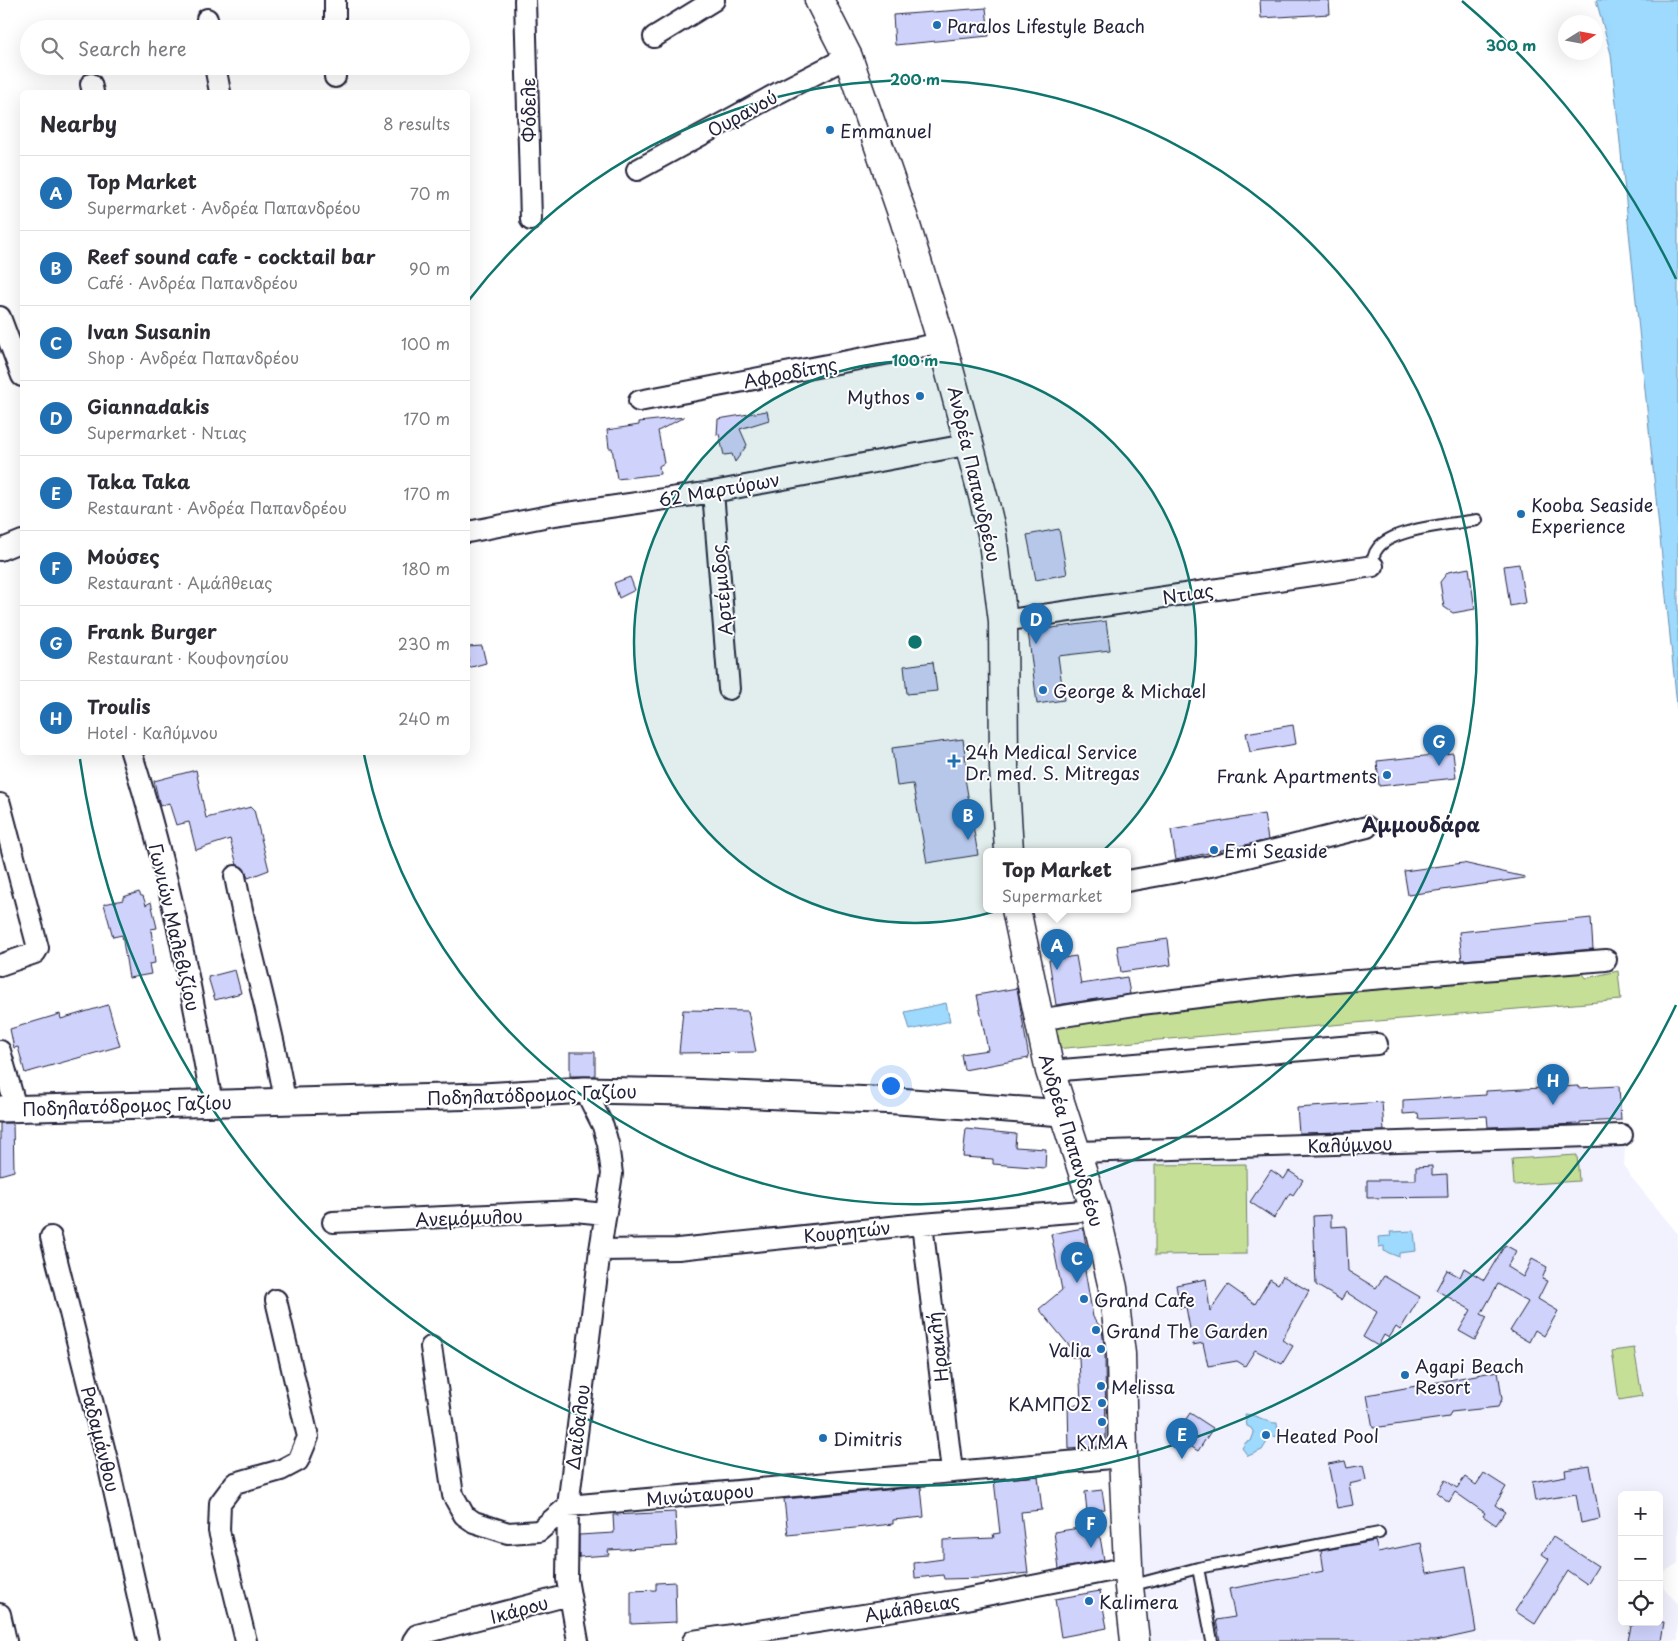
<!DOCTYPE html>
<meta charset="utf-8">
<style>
:root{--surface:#fff;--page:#f2f2f3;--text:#2b2b33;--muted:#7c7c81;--line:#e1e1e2;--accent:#1f6fb2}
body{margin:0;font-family:"Playpen Sans",sans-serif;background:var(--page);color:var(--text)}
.controls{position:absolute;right:15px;bottom:15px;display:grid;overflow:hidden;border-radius:8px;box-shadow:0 5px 20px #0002}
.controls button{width:45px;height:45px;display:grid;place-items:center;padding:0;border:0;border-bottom:1px solid var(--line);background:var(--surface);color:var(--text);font:25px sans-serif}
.compass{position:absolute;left:1558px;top:15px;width:45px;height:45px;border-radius:50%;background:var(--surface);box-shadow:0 5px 20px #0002;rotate:79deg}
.you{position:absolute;left:890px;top:1085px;width:18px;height:18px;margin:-12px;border:4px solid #fff;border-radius:50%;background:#1a73e8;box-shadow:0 0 0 8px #1a73e833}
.badge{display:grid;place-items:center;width:32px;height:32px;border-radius:50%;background:var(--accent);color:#fff;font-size:16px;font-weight:700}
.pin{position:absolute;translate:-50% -41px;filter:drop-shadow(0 1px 2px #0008)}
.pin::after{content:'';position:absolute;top:26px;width:18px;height:15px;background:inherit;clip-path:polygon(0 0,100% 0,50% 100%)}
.popup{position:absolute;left:983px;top:848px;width:148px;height:65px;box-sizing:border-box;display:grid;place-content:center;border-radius:8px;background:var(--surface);filter:drop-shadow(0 1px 4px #0005);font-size:16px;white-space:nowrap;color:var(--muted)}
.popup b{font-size:19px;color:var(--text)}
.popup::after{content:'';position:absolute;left:50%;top:100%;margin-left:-10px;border:10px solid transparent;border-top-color:var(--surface)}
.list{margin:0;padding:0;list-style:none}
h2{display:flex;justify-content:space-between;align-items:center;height:65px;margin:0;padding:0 20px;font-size:21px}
h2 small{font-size:16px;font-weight:400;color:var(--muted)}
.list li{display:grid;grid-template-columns:32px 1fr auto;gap:15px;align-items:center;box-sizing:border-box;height:75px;padding:0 20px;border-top:1px solid var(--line)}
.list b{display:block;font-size:19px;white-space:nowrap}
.list p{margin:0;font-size:16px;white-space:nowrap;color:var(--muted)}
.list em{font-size:16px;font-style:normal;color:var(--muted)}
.icon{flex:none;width:28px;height:28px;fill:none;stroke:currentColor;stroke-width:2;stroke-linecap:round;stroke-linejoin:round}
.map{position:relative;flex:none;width:1678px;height:1641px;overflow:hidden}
.search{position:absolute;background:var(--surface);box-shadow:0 5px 20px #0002;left:20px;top:20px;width:450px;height:55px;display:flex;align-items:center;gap:12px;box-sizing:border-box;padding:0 18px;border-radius:28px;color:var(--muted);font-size:19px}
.panel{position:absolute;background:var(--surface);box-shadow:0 5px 20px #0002;left:20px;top:90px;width:450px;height:665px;border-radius:8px}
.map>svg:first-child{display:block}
</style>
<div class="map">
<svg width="1678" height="1641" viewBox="0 0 1678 1641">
<rect width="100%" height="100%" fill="#fff"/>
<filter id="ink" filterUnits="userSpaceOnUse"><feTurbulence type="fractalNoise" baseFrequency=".02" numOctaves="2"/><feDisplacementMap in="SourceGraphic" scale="10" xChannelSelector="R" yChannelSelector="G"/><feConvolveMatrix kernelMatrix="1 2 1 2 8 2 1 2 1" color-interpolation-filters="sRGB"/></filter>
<g filter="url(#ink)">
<path fill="#f1f2fe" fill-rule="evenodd" d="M1602,1140L1625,1147L1624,1165L1631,1177L1678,1234V1563L1663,1573L1662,1579L1664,1588L1678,1604V1641H1149L1140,1578L1129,1301L1099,1164L1478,1142ZM1622,1495H1659V1622H1622Z"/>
<path fill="#c5df96" stroke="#748068" d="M1580,969L1586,978L1618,971L1621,1000L1054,1049L1046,1023L1324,992L1480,981Z
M1577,1155L1579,1181L1514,1185L1512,1159Z
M1246,1164L1247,1254L1155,1255V1165Z
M1634,1348L1642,1396L1619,1400L1612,1351Z"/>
<path fill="#9ddafe" stroke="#6c90b0" d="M1596,0H1678V715L1611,54Z
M946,1003L950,1021L910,1030L905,1012Z
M1414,1231L1416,1251L1399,1253V1257L1384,1251V1246L1379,1247L1378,1237L1391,1236L1390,1232Z
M1245,1414C1259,1415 1269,1424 1277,1423L1278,1436L1270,1437L1262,1450L1248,1456L1242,1448L1246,1442L1251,1441L1254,1433L1251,1428L1247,1426Z"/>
<path fill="#cfd3fc" stroke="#22223b" d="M1260,0H1329L1330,14L1261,18Z
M986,8L989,36L895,45L893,15Z
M767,411L769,420L740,429L747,445L735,462L732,454L724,455L719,434L717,435L718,419Z
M684,417L658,431L664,463L659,466L660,474L617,479L612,448H609L607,430L639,425V422Z
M1059,529L1067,574L1036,580L1027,535Z
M1519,564L1525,603L1510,606L1504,566Z
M1469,568L1475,609L1453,613L1444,607L1440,582L1448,572Z
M630,577L635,590L619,598L614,583Z
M1106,621L1110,650L1058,656L1064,700L1037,704L1028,631Z
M482,646L486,663L468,668V647Z
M933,662L937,691L907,694L904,666Z
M1293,725L1296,744L1250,752L1246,733Z
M963,739L968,777L965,778L978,855L927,863L913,784L897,786L892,748Z
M1453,753L1456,778L1379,786L1377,761Z
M196,770L206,818L251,807L254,810L269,870L248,878L244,869L237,865L230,839L196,850L189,822L176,825L169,803L160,806L154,781Z
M1264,814L1268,840L1176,860L1171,830Z
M1463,863L1525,877V878L1408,895L1404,871Z
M139,892L141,896H143L146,905L151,902L157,928L151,929L155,963L149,964L151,974L129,978L122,935L113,937L104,904L123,900V897Z
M1591,918L1593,949L1462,960L1459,932Z
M1168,939L1171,965L1121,972L1117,946Z
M1076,956L1081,984L1127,977L1130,994L1056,1005L1049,960Z
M235,970L241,993L215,1000L208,977Z
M1017,988L1029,1058L964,1070L961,1054L988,1050L977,995Z
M108,1005L120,1046L25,1073L18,1047L14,1048L10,1029L60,1014L61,1019Z
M683,1010L748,1011L756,1052L679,1053Z
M570,1052H595V1076H570Z
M1578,1086V1088L1619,1086L1621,1120L1580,1122V1124L1488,1127L1487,1116L1419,1119L1418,1113L1403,1114V1100L1486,1095V1091Z
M1382,1102L1384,1131L1299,1133L1297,1108Z
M0,1123H13L14,1171L0,1175Z
M966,1129L1016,1134L1015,1147L1046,1149L1045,1168L993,1164V1159L963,1157Z
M1432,1166V1175L1447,1174L1448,1197L1367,1198V1180H1416V1167Z
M1271,1170L1284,1179L1289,1171L1303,1180L1293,1195L1290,1193L1274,1218L1250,1202Z
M1331,1215V1227L1346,1226L1348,1271L1376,1288L1384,1276L1420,1297L1400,1330L1396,1327L1389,1338L1384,1335L1378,1346L1363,1337L1377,1312L1346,1292L1341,1300L1316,1285L1313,1216Z
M1083,1228L1087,1252L1082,1253L1093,1317L1102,1329L1105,1355L1106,1446L1069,1449L1068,1405H1081L1079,1357H1071V1348L1039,1309L1062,1290L1051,1234Z
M1505,1245L1516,1251L1507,1267L1523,1277L1532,1259L1547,1267L1542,1279L1547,1281L1538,1299L1558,1311L1544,1336L1535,1330L1529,1342L1510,1331L1528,1302L1498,1284L1481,1314L1487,1317L1475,1340L1459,1331L1471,1310L1436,1290L1447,1270L1460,1277L1464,1268L1484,1280Z
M1283,1276L1309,1291L1282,1340L1293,1346L1282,1364L1255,1350L1245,1366L1237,1361L1208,1366L1203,1343L1193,1345L1186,1307L1180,1308L1176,1285L1206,1279L1210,1311L1228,1285L1255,1304L1270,1279L1278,1284Z
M1498,1371L1502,1399L1498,1407L1451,1412L1449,1417L1373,1428L1367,1395Z
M1190,1413L1213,1428L1198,1451L1175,1436Z
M1345,1461L1347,1468L1363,1465L1366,1480L1349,1484L1353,1505L1337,1508L1328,1464Z
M1590,1466L1600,1519L1581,1523L1576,1494L1535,1501L1532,1482L1566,1476L1565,1470Z
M1484,1473L1506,1487L1495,1505L1505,1512L1496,1525L1483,1516L1485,1513L1455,1492L1449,1502L1437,1493L1445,1480L1457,1488L1465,1477L1476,1485Z
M1038,1476L1042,1510L1021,1512L1028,1573L982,1578L944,1579L943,1575L915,1578L914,1563L943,1559V1540L994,1538L993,1534L1000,1533L994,1480Z
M921,1487L924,1517L893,1520V1524L788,1535L784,1499Z
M1102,1490L1105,1509L1087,1512L1085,1492Z
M675,1512L677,1546L608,1550L609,1555L579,1557V1535L614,1533L613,1515Z
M1098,1525L1104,1560L1059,1569L1054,1532Z
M1553,1537L1598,1566L1587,1584L1568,1571L1535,1624L1515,1611L1549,1559L1542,1554Z
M1375,1541L1378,1552L1421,1543L1427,1573L1466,1566L1476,1632L1435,1641H1220L1216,1620L1235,1617L1229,1589L1324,1571L1321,1551Z
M675,1582L676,1622L631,1624V1591L656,1590V1583Z
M1100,1591L1107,1628L1061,1637L1055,1599Z
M1641,1622H1664L1661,1641H1628L1631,1626Z"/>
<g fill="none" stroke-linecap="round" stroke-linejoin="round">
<defs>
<path id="service" d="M1373,566C1373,559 1373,554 1378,548C1393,528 1453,524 1477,520
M1198,1568L1212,1641
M1130,1586L1198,1568L1379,1533"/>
<path id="minor" d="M335,0V29
M525,0L531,220
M207,19L209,29
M654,37L714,0
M215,66L220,92
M335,66V77
M91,84L93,92
M637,170L778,93L848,57
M0,317L22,376
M639,401L942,343
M713,492L729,689
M468,532L554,515L713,492L971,444
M0,550L22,541
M1003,621L1373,566
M131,752C168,866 191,986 212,1103
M0,804L38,948L35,953L0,965
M235,876C249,951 273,1025 285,1101
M1127,881L1211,866L1367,827
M1038,1020L1141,1004L1298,985L1606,960
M0,1051L16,1108
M1050,1071L1377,1044
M1078,1152L1622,1135
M333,1222L575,1211L605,1214
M922,1224L952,1471
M51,1237L108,1464L148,1641
M600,1250L678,1249L910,1225L1095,1210
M431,1347L453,1495L464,1515L474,1522L508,1533L539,1531L568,1506L1123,1457
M0,1614L6,1641
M246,1641L219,1531L220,1503L235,1483L281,1470L298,1461L308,1437L276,1300
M413,1641L417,1635L569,1595
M578,1641L567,1579L568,1506L600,1250L612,1174L608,1144L603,1126L585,1090
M693,1641L961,1600L1129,1567"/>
<path id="tertiary" d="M0,1109L483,1096L585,1090L686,1092L898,1101L1063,1113"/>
<path id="secondary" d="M819,0L848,57L904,219L942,343L984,500L992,534L1003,621L1004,768L1009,851
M1016,909L1050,1071L1095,1210L1113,1288L1121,1354L1123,1457L1129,1587L1135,1641"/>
</defs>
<use href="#service" stroke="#22223b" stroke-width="14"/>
<use href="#minor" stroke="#22223b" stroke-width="24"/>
<use href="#tertiary" stroke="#22223b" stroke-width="29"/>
<use href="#secondary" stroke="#22223b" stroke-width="31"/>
<use href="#service" stroke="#fff" stroke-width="10"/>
<use href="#minor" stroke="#fff" stroke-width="20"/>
<use href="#tertiary" stroke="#fff" stroke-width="25"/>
<use href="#secondary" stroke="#fff" stroke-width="28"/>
</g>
</g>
<circle cx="915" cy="642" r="281" fill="#0f766e" fill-opacity=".12"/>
<g fill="none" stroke="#0f766e" stroke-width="2.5">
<circle cx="915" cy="642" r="281"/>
<path d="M469 300A562 562 0 1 1 364 754"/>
<path d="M1676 1005A843 843 0 0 1 80 759M1462 1A843 843 0 0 1 1676 279"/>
</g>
<g fill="#1f6fb2" stroke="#fff" stroke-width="2">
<circle cx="937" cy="25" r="5"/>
<circle cx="830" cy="130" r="5"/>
<circle cx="920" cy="396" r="5"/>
<circle cx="1521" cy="514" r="5"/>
<circle cx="1043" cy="690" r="5"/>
<path d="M951.5 753.5h5v5h5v5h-5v5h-5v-5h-5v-5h5z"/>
<circle cx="1387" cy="775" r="5"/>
<circle cx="1214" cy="850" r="5"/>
<circle cx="1084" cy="1299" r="5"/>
<circle cx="1096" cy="1330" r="5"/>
<circle cx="1101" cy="1349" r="5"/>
<circle cx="1405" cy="1375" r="5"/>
<circle cx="1101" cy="1386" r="5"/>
<circle cx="1102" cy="1403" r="5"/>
<circle cx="1102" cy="1422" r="5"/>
<circle cx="1266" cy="1435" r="5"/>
<circle cx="823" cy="1438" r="5"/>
<circle cx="1089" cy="1601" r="5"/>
</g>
<g text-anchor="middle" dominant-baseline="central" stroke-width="4" stroke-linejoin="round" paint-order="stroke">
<g font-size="18" fill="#22223b" stroke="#fff" text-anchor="start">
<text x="947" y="25">Paralos Lifestyle Beach</text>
<text x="840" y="130">Emmanuel</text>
<text x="910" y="396" text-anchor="end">Mythos</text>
<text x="1531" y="504">Kooba Seaside<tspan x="1531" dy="21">Experience</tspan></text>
<text x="1053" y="690">George &amp; Michael</text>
<text x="965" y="751">24h Medical Service<tspan x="965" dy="21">Dr. med. S. Mitregas</tspan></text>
<text x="1377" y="775" text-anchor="end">Frank Apartments</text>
<text x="1224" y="850">Emi Seaside</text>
<text x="1094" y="1299">Grand Cafe</text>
<text x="1106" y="1330">Grand The Garden</text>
<text x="1091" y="1349" text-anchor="end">Valia</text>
<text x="1415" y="1365">Agapi Beach<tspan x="1415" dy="21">Resort</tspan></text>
<text x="1111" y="1386">Melissa</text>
<text x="1092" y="1403" text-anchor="end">ΚΑΜΠΟΣ</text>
<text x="1276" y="1435">Heated Pool</text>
<text x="833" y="1438">Dimitris</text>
<text x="1102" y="1441" text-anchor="middle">ΚΥΜΑ</text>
<text x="1099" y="1601">Kalimera</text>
</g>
<g font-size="18" fill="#22223b" stroke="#fff">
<text transform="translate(528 110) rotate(-91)">Φόδελε</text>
<text transform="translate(742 113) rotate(-29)">Ουρανού</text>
<text transform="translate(790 372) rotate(-11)">Αφροδίτης</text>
<text transform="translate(975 474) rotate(77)">Ανδρέα Παπανδρέου</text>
<text transform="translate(719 489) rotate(-10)">62 Μαρτύρων</text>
<text transform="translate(721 590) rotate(-95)">Αρτέμιδος</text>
<text transform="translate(1188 593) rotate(-9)">Ντιας</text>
<text transform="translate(175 927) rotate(77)">Γωνιών Μαλεβιζίου</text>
<text transform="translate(532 1094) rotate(-2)">Ποδηλατόδρομος Γαζίου</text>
<text transform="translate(127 1105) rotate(-2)">Ποδηλατόδρομος Γαζίου</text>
<text transform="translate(1072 1140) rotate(73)">Ανδρέα Παπανδρέου</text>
<text transform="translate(1350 1144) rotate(-2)">Καλύμνου</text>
<text transform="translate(469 1217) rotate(-2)">Ανεμόμυλου</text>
<text transform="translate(847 1231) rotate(-6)">Κουρητών</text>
<text transform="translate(937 1347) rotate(-97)">Ηρακλή</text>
<text transform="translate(577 1427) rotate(-83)">Δαίδαλου</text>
<text transform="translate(101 1439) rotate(76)">Ραδαμάνθου</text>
<text transform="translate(700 1494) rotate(-5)">Μινώταυρου</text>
<text transform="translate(912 1607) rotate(-9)">Αμάλθειας</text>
<text transform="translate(519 1609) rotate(-15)">Ικάρου</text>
</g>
<g font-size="20" font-weight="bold" fill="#22223b" stroke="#fff">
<text x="1421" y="824">Αμμουδάρα</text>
</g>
</g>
<circle cx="915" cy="642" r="8" fill="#0f766e" stroke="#fff" stroke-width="2.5"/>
<g font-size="15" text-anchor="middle" font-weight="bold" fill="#0f766e" stroke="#fff" stroke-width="4" stroke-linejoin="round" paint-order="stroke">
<text x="1511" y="51">300 m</text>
<text x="915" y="85">200 m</text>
<text x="915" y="366">100 m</text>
</g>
</svg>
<div class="controls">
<button>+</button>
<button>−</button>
<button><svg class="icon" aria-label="locate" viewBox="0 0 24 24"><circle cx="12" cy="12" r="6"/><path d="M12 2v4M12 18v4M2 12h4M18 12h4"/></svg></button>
</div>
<svg class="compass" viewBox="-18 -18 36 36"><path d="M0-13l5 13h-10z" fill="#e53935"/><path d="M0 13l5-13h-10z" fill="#7c7c81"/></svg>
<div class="you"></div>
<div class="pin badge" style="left:1057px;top:970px">A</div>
<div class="popup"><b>Top Market</b>Supermarket</div>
<div class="pin badge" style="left:968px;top:840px">B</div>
<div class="pin badge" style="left:1077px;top:1283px">C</div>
<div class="pin badge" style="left:1036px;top:644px">D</div>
<div class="pin badge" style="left:1182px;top:1459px">E</div>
<div class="pin badge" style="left:1091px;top:1548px">F</div>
<div class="pin badge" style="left:1439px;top:766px">G</div>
<div class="pin badge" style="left:1553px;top:1105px">H</div>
<div class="search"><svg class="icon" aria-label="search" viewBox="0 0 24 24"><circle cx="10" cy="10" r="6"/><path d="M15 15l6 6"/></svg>Search here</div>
<section class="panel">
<h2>Nearby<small>8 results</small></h2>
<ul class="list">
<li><span class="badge">A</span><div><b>Top Market</b><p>Supermarket · Ανδρέα Παπανδρέου</p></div><em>70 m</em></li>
<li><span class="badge">B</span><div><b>Reef sound cafe - cocktail bar</b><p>Café · Ανδρέα Παπανδρέου</p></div><em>90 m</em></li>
<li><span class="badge">C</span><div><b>Ivan Susanin</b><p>Shop · Ανδρέα Παπανδρέου</p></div><em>100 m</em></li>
<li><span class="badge">D</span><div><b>Giannadakis</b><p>Supermarket · Ντιας</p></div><em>170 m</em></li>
<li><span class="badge">E</span><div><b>Taka Taka</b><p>Restaurant · Ανδρέα Παπανδρέου</p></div><em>170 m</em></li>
<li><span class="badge">F</span><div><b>Μούσες</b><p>Restaurant · Αμάλθειας</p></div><em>180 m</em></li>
<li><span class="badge">G</span><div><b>Frank Burger</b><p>Restaurant · Κουφονησίου</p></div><em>230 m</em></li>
<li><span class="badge">H</span><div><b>Troulis</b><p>Hotel · Καλύμνου</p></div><em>240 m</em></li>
</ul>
</section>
</div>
